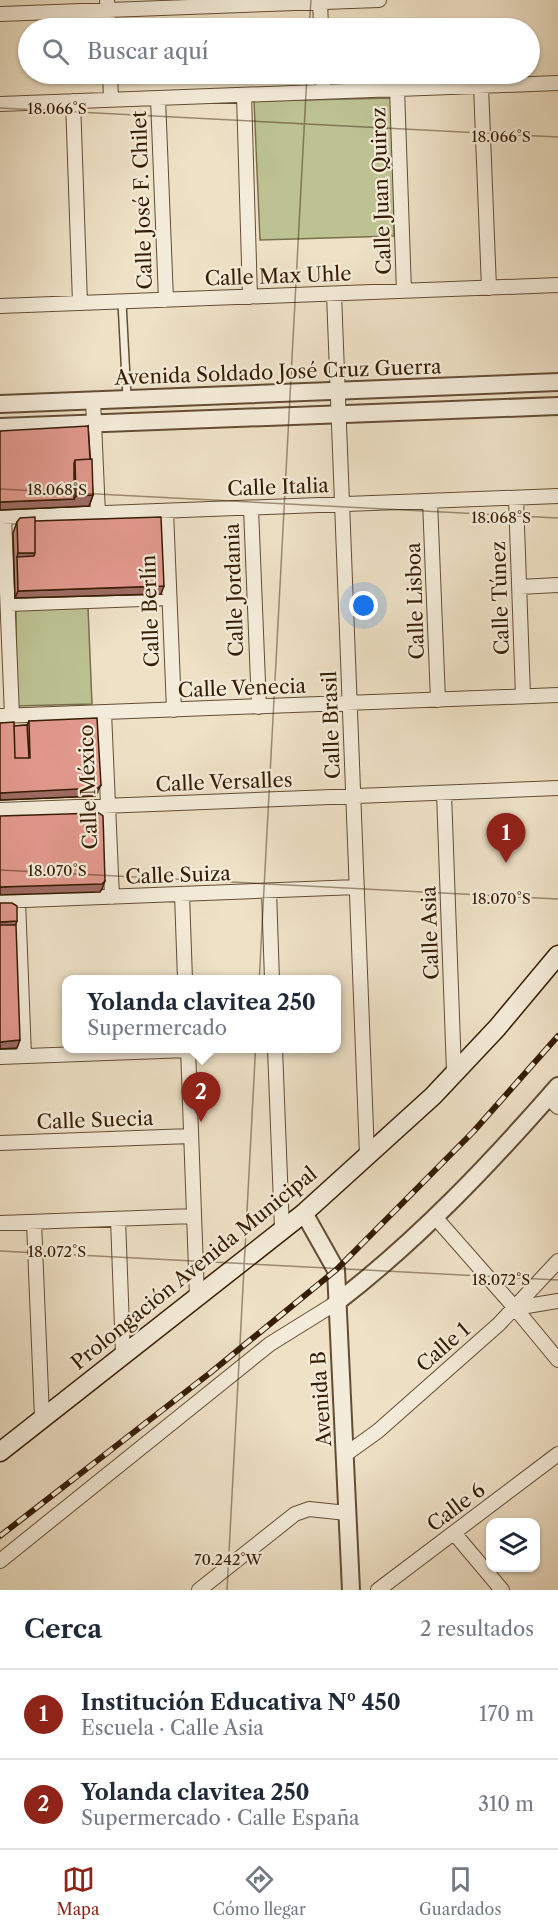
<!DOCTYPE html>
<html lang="es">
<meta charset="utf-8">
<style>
:root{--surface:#fff;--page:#f6f6f7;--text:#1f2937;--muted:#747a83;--line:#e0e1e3;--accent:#8f2418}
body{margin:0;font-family:"Libre Caslon Text",serif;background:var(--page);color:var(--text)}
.controls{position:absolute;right:18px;bottom:18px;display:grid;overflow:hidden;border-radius:12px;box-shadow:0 2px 4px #0004}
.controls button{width:54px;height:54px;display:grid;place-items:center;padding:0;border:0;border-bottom:2px solid var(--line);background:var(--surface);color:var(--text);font:30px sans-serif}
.you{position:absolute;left:364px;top:606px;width:21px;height:21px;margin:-15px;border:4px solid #fff;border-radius:50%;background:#1a73e8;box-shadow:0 0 0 9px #1a73e833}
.badge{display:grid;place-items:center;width:39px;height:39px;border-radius:50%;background:var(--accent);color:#fff;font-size:20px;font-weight:700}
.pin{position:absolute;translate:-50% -50px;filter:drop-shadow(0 2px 3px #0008)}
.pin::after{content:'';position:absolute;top:32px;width:21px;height:18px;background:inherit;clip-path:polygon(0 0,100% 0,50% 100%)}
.popup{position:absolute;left:62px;top:975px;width:279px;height:78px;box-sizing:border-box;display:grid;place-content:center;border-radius:12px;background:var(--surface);filter:drop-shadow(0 2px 4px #0005);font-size:20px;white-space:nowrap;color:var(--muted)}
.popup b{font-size:22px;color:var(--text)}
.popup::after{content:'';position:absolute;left:50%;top:100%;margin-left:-12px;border:12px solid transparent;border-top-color:var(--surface)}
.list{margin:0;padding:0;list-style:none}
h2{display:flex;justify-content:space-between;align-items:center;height:78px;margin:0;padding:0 24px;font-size:26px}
h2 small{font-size:20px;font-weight:400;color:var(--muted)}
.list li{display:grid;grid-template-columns:39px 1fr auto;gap:18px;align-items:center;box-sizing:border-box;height:90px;padding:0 24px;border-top:2px solid var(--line)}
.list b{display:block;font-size:22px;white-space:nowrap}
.list p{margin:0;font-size:20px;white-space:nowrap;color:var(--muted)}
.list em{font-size:20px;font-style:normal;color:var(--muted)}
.icon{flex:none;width:33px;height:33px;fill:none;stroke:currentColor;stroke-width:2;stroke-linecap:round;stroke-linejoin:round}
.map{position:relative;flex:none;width:558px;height:1590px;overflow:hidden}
.search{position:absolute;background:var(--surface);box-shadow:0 2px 4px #0004;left:18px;right:18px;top:18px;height:66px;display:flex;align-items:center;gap:15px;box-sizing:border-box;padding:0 21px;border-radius:33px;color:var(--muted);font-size:22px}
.sheet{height:258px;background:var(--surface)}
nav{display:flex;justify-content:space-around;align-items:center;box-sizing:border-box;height:84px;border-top:2px solid var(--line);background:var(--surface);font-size:16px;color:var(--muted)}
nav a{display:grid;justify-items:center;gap:3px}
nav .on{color:var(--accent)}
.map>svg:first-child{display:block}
</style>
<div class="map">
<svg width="558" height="1590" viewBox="0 0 558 1590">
<rect width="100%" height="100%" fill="#eee1c6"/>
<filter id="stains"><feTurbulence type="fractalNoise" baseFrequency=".00333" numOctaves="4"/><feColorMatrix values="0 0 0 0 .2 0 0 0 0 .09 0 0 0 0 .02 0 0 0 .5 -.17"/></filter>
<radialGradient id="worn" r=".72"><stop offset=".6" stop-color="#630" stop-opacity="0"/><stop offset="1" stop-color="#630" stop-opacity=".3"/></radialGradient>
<path fill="#bcc292" stroke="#796f4a" stroke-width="1.5" d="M393,98L394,236L260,240L254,101Z
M88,608L92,704L17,706L16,610Z"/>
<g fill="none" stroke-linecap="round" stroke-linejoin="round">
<defs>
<path id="service" d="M122,302L127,398"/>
<path id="minor" d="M107,0L108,28
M320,0L321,28
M0,14L379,0
M110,74L111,99
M322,74L323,92
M481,86L489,288
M397,89L404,291
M244,95L250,297
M158,98L166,300
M73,101L80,303
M0,104L558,83
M334,294L367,1155
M0,306L558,285
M93,400L98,514
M516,498L523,696
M430,501L438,700
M251,508L259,707
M166,511L174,710
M0,517L558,496
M4,517L12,716
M519,587L558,585
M8,604L169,598
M104,712L112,897
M0,716L558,695
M444,793L454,1072
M0,810L558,788
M269,891L272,980
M182,894L185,980
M18,900L24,1056
M0,901L357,887
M188,1048L197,1297
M275,1048L282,1230
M0,1057L188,1050
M548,1097L558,1107
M0,1143L191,1136
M435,1217L515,1308L558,1360
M118,1219L123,1354
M0,1223L194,1216
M34,1223L42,1417
M515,1308L558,1301
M346,1454L378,1431L499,1324L558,1261
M454,1533L502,1590
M0,1561L270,1344L336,1303
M199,1590L295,1514L309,1509L347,1513
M378,1590L558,1454"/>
<path id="tertiary" d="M0,404L558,382
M0,427L558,406
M304,1213L336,1270L351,1590
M336,1303C418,1240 490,1164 558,1086"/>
<path id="secondary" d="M0,1452L304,1213L433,1096L497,1028L558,955"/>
</defs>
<use href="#service" stroke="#644d34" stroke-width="10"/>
<use href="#minor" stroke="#644d34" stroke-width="16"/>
<use href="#tertiary" stroke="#644d34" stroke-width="20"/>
<use href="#secondary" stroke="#361c03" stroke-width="21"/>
<use href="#service" stroke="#f4ecda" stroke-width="7"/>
<use href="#minor" stroke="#f4ecda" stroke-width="14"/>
<use href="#tertiary" stroke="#f4ecda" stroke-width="16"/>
<use href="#secondary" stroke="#f4ecda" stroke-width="18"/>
<defs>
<path id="rail" d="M0,1536L210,1373L336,1270L473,1132L558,1036"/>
</defs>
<use href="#rail" stroke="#361c03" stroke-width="6"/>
<use href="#rail" stroke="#f4ecda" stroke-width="4" stroke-dasharray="11" stroke-linecap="butt"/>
</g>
<path fill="#c2847a" stroke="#361c03" stroke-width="1.5" d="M88,426L93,495L89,506L0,510Z
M35,521L161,594L15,598L13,533L17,522Z
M29,721L98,792L95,796L0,800V723L14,726L27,725Z"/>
<path fill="#9e6b63" stroke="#361c03" stroke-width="1.5" d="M93,495L89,506L0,510V502L74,499L76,496Z
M18,553H35L31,564L17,557Z
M164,586L161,594L15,598L18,591Z
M101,785L95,796L0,800V793Z
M105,881L102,889L100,892L0,895V887Z
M17,921L13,932L0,933V922Z
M20,1040L17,1048L0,1049V1042Z"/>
<path fill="#e2998e" stroke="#361c03" stroke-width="1.5" d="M88,426L90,459L75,460L74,463V499L0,502V431Z
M92,459L93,495L76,496L75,460Z
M35,517V553H18L17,522L20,518Z
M161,517L164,586L18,591L17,557L34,556L35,553V521Z
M97,718L101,785L98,788L0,793V723L14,722L15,758H30L29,721Z
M27,725L29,758H15L14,726Z
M99,813L103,816L105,881L102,884L0,887V816Z
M0,903H12L17,906V921L0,922Z
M0,925H16L20,1040L0,1042Z"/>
<path fill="none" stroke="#361c03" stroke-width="1.5" stroke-opacity="0.45" d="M309,28L311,0M0,108L558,137M0,489L558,518M0,870L558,899M0,1251L558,1280M227,1590L307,74"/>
<g text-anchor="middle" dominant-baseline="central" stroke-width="4.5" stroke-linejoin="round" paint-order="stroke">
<g font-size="20" fill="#361c03" stroke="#f4ecda">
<text transform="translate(381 191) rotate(-92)">Calle Juan Quiroz</text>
<text transform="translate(142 200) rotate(-92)">Calle José F. Chilet</text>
<text transform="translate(278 276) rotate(-2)">Calle Max Uhle</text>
<text transform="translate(278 372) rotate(-2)">Avenida Soldado José Cruz Guerra</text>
<text transform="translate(278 487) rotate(-2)">Calle Italia</text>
<text transform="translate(234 590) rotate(-92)">Calle Jordania</text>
<text transform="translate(500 598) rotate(-92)">Calle Túnez</text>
<text transform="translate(415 601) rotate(-92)">Calle Lisboa</text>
<text transform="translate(150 611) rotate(-92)">Calle Berlín</text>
<text transform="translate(242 688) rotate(-2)">Calle Venecia</text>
<text transform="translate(331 725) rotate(-92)">Calle Brasil</text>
<text transform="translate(224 782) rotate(-2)">Calle Versalles</text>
<text transform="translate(88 787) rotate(-92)">Calle México</text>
<text transform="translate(178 875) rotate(-2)">Calle Suiza</text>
<text transform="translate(430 933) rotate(-92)">Calle Asia</text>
<text transform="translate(95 1120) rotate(-2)">Calle Suecia</text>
<text transform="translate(194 1268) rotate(-39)">Prolongación Avenida Municipal</text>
<text transform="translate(443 1347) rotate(-41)">Calle 1</text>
<text transform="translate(321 1399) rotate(-94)">Avenida B</text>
<text transform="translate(456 1507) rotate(-37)">Calle 6</text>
</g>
</g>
<g font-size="15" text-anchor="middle" fill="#361c03" stroke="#f4ecda" stroke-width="4.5" stroke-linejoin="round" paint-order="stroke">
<text x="57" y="114">18.066°S</text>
<text x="501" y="142">18.066°S</text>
<text x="57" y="495">18.068°S</text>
<text x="501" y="523">18.068°S</text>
<text x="57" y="876">18.070°S</text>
<text x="501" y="904">18.070°S</text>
<text x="57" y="1257">18.072°S</text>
<text x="501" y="1285">18.072°S</text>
<text x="228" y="1565">70.242°W</text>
</g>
<rect width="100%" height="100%" filter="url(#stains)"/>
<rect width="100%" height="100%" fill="url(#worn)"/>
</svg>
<div class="controls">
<button><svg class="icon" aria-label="layers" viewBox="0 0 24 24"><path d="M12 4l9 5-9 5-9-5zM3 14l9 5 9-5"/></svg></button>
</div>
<div class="you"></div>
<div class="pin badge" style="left:506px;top:863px">1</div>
<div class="pin badge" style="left:201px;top:1122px">2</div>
<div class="popup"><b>Yolanda clavitea 250</b>Supermercado</div>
<div class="search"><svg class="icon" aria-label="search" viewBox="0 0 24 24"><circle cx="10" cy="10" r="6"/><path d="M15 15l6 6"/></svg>Buscar aquí</div>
</div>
<section class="sheet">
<h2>Cerca<small>2 resultados</small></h2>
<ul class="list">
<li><span class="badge">1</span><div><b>Institución Educativa Nº 450</b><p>Escuela · Calle Asia</p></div><em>170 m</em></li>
<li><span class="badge">2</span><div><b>Yolanda clavitea 250</b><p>Supermercado · Calle España</p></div><em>310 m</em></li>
</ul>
</section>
<nav>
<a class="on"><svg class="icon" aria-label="map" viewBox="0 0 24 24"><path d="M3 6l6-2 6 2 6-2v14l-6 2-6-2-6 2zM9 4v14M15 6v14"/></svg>Mapa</a>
<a><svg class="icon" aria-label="directions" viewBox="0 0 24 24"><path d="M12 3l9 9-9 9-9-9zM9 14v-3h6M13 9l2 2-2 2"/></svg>Cómo llegar</a>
<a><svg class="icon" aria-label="saved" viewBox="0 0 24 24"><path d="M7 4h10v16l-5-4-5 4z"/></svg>Guardados</a>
</nav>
